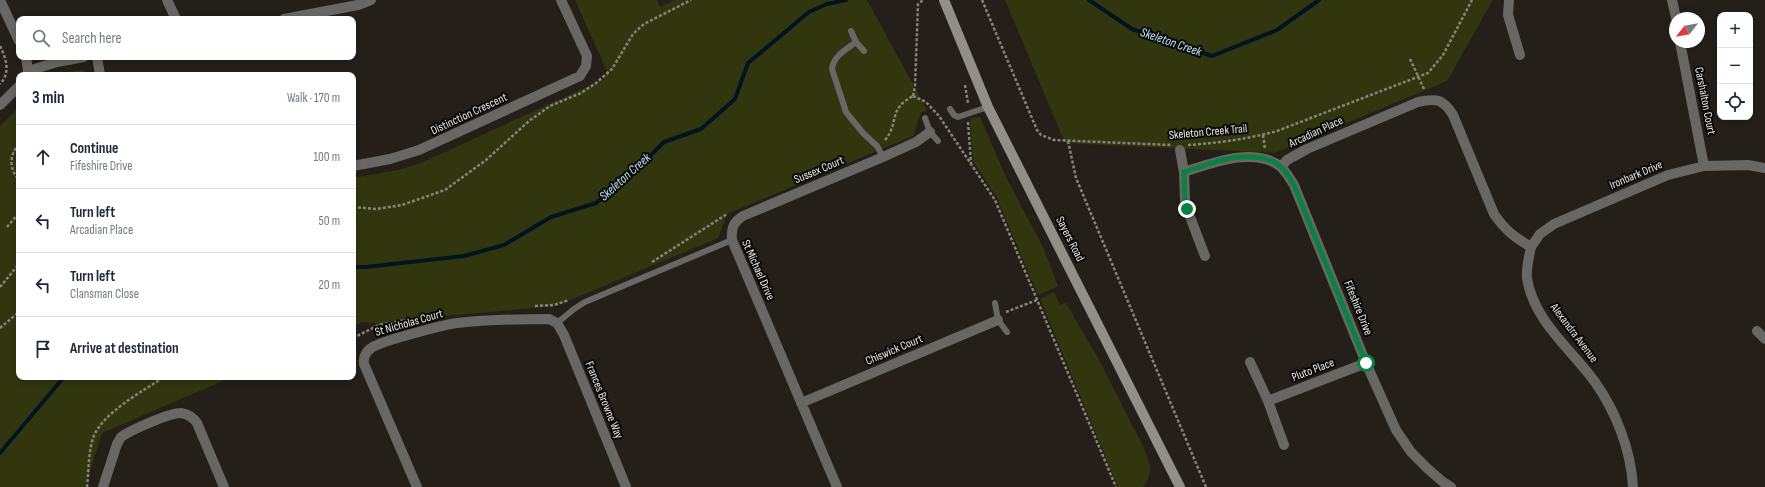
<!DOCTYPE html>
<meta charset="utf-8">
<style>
:root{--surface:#fff;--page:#f2f2f3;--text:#1f2937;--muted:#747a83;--line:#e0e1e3}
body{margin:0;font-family:"Sofia Sans Condensed",sans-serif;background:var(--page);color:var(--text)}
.controls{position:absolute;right:12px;top:12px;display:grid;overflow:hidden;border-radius:8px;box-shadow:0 2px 6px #0003}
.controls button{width:36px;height:36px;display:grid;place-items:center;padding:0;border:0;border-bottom:1px solid var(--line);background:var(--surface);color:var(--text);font:20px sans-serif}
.compass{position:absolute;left:1669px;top:12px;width:36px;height:36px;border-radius:50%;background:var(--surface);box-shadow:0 2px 6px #0003;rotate:239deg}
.stop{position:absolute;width:12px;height:12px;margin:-9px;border:3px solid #0b8043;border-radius:50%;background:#fff}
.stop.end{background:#0b8043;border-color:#fff;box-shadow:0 1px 4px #0008}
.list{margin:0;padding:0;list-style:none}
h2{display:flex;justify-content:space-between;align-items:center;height:52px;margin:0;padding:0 16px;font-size:17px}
h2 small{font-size:13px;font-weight:400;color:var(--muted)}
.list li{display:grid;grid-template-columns:26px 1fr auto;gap:12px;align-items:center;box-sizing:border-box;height:64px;padding:0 16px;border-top:1px solid var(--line)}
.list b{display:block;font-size:15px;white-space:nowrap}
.list p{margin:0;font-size:13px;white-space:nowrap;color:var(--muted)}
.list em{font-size:13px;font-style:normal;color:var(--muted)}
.icon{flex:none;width:22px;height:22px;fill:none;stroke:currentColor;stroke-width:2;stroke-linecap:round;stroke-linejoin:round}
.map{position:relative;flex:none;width:1765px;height:487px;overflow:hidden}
.search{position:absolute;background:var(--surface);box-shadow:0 2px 6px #0003;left:16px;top:16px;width:340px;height:44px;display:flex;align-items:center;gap:10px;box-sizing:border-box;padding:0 14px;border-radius:8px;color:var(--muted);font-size:15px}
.panel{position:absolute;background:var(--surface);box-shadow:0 2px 6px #0003;left:16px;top:72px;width:340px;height:308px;border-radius:8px}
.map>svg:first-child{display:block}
</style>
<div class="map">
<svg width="1765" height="487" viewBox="0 0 1765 487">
<rect width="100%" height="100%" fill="#241f18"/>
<path fill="#32360f" d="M575,0H657L660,7L675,0H867L927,110L921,113L913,136L727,214L718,238L556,306L445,316L402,328L393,329L383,328L374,323L361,322L353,327V178L398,170L421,163L604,79L607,71Z
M1005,0H1493L1447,81L1275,153L1065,143Z
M83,70L90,75H51L52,74Z
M19,107V377H232L102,433L85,487H0V126Z
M980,117L1006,177L1043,247L1058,286L1038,295L996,196L973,161L970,118Z
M1054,292L1060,305L1066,303L1098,358L1143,446L1150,465V472L1147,482L1143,487H1118L1040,299Z"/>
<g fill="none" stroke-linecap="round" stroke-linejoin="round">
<path stroke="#00151f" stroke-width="4" d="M1089,0L1132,29L1212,56L1277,30L1319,0
M353,267H366L464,256L504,245L551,217L596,203L634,172L664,142L701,129L735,99L748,63L809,12L827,4L846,0
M0,453L64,377"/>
<path stroke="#87837d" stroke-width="2.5" stroke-dasharray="3 2" stroke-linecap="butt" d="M982,0L1037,130L1041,135L1054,140L1171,145
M0,46C6,58 11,73 0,84
M1410,59L1424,89
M965,85L968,103
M913,96L926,102L939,116L995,200L1116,487
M913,96L915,86L918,4L923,0
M968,122L971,163
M1263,135L1265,149
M885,140C900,122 887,110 913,96
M1068,141L1076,178L1206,487
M19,144C9,155 9,169 19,180
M1188,145C1218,143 1248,139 1277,131L1428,73L1443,55L1472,0
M353,207L376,209L402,205L445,190L486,160L529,121L550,106L581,93L596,83L612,69L633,34L644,24L691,0
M7,227L19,213
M652,262L727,214
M0,287L19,264
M535,306L554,305L569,300
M1006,312L1037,300
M0,328L19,312
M353,338L379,325L432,315
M87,487C89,471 88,454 93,438C102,413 143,391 164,377"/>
<path stroke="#686763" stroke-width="6" d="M851,31L856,42L864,51
M856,42C847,49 833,56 832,69L846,112L863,133L877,146L883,157
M950,109L954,115L958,117L988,107
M925,118L930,132L938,141
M995,303L998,320L1007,332
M557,323L574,309L585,302L732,240"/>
<path stroke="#686763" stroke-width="10" d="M0,0L19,41
M167,0L176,19
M1509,0L1508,15L1520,55
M1672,0L1676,18
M284,19L358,5L371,0
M1680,42L1704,166
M26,57L28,71L27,75
M97,57L100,75
M28,71L57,62L84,57
M0,105L19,86
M1180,150L1184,172L1185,200L1187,209L1205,256
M353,166L390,159L419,150L580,76L586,66L587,56L561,0
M1281,167L1287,174L1294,185L1366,363L1396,430L1411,452L1428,469L1443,482L1451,487
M1184,172C1212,163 1255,146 1281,167L1287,160L1307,149L1418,102C1437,98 1443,99 1453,115L1494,214C1505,230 1514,237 1531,247C1529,257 1526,268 1527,278C1533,320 1571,349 1595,382C1616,412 1631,450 1633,487
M1531,247L1540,234L1554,224L1668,175L1704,166L1748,165L1765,168
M1757,331L1765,339
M1250,362L1268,401L1284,445
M1268,401L1366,363
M801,403L998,320
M103,487L117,444L121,437C131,430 169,413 181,413C187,414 193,417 197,423L224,487
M417,487L364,364C363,358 366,352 371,348C381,341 443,325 457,323C487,320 518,319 549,319L557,323L564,335L626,487
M837,487L732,240C731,229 733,222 743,216L883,157L916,142L930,132"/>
<path stroke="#928f89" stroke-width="10" d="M944,0L988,107L1180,487"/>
</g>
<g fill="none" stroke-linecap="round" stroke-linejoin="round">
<path stroke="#0b8043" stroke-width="5" d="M1187,209L1185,200L1184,172C1212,163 1245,149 1274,162C1283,166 1289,177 1294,185L1366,363"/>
</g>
<g text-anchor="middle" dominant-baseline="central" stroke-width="4" stroke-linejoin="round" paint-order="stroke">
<g font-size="12" fill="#ebe8e3" stroke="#0b0907">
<text transform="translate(1705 101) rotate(79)">Carshalton Court</text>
<text transform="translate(469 114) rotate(-25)">Distinction Crescent</text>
<text transform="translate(1208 132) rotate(-5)">Skeleton Creek Trail</text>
<text transform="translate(1316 132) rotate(-25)">Arcadian Place</text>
<text transform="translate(819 170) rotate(-23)">Sussex Court</text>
<text transform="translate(1636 175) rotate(-23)">Ironbark Drive</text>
<text transform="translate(1070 239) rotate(63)">Sayers Road</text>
<text transform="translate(758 270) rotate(66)">St Michael Drive</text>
<text transform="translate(1358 308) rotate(68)">Fifeshire Drive</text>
<text transform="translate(409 323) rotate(-16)">St Nicholas Court</text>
<text transform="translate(1574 333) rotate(53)">Alexandra Avenue</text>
<text transform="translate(894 350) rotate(-23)">Chiswick Court</text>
<text transform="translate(1313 370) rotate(-21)">Pluto Place</text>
<text transform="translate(604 400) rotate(68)">Frances Browne Way</text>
</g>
<g font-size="13" font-style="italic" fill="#bce8fa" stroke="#0b0907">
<text transform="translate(1171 42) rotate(19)">Skeleton Creek</text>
<text transform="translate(625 177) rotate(-42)">Skeleton Creek</text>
</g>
</g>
</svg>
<div class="controls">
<button>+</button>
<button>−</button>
<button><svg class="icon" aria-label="locate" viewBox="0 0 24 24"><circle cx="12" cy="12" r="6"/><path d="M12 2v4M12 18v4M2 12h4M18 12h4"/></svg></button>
</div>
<svg class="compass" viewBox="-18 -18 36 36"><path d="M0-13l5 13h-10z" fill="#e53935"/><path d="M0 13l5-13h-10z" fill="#747a83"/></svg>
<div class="stop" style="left:1366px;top:363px"></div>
<div class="stop end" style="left:1187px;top:209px"></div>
<div class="search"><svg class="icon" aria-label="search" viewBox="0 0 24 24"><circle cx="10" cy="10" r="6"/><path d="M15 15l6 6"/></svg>Search here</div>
<section class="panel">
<h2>3 min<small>Walk · 170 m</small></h2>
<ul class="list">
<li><svg class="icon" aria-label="ahead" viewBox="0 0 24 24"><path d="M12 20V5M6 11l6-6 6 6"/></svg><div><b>Continue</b><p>Fifeshire Drive</p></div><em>100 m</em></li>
<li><svg class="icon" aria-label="left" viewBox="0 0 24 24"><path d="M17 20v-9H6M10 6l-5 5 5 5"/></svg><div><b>Turn left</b><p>Arcadian Place</p></div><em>50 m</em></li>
<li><svg class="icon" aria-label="left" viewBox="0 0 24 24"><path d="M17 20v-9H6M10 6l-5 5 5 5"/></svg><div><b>Turn left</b><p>Clansman Close</p></div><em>20 m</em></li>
<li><svg class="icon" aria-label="arrive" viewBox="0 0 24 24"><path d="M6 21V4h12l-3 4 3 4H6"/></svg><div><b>Arrive at destination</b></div></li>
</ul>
</section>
</div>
